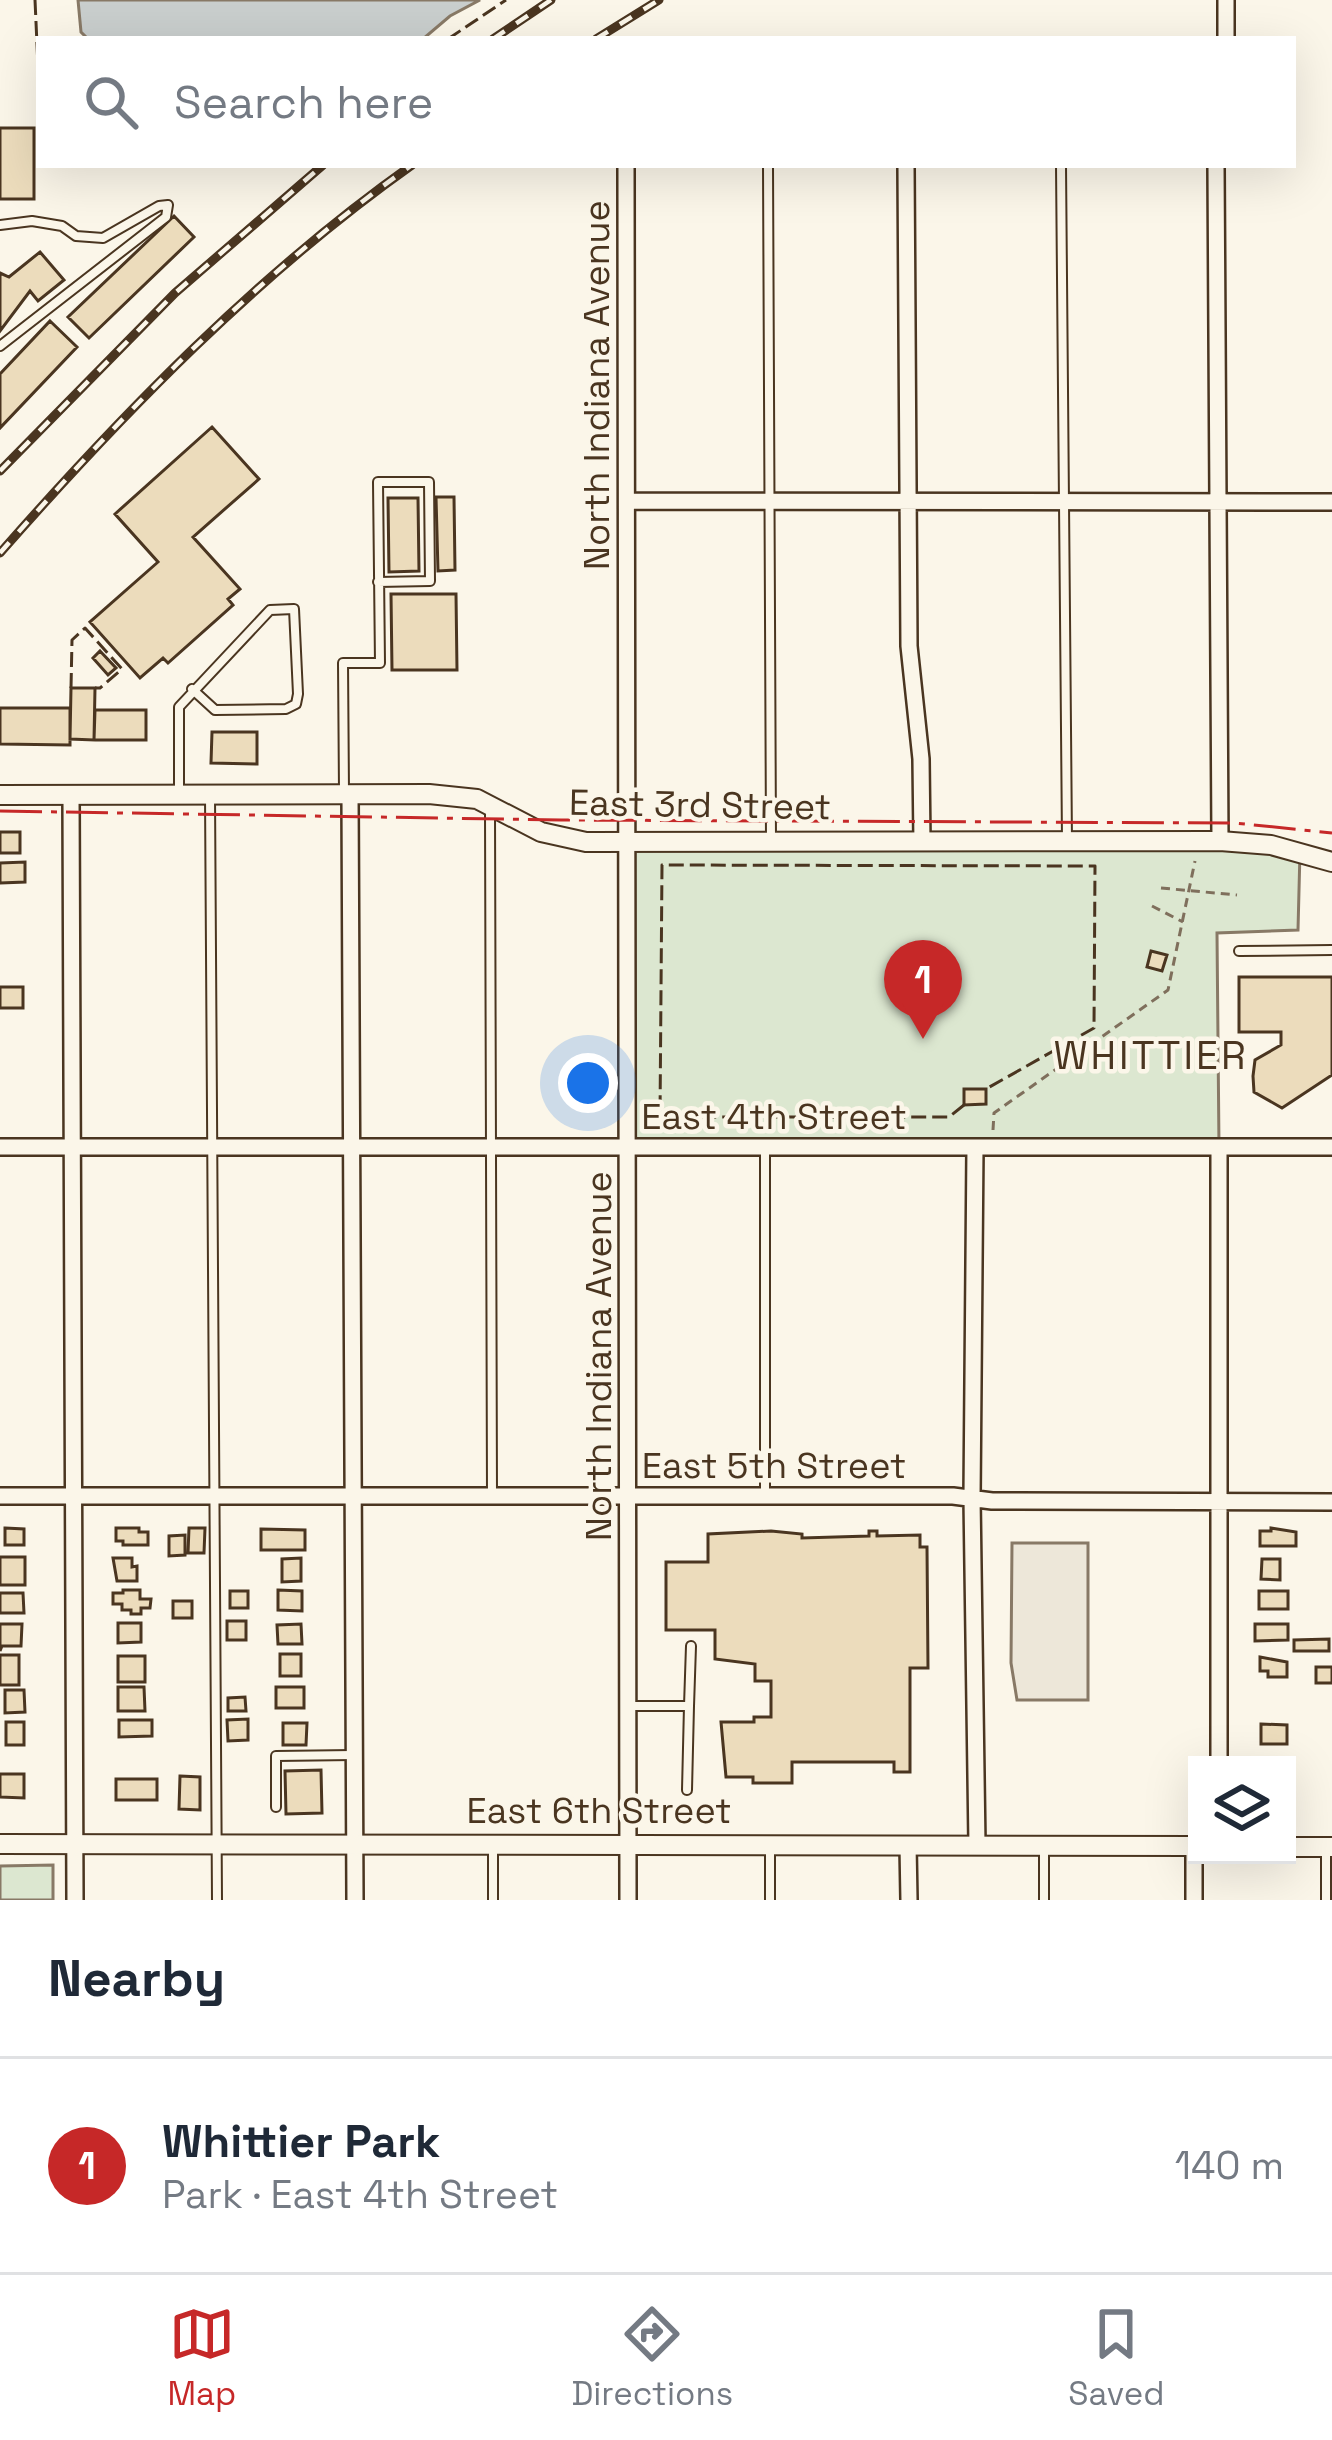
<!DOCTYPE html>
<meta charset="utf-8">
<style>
:root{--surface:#fff;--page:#f6f6f7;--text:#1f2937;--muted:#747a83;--line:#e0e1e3;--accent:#c62828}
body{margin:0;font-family:"Space Grotesk",sans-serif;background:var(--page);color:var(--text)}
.controls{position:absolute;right:36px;bottom:36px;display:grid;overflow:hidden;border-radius:0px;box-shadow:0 12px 48px #0002}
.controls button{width:108px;height:108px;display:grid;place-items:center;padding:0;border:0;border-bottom:3px solid var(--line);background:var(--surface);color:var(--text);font:60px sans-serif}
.you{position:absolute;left:588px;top:1083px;width:42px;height:42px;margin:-30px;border:9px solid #fff;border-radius:50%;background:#1a73e8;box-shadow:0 0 0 18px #1a73e833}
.badge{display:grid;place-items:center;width:78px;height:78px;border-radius:50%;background:var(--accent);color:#fff;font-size:39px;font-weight:700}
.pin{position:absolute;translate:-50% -99px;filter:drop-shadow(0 3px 6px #0008)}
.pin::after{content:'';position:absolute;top:63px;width:42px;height:36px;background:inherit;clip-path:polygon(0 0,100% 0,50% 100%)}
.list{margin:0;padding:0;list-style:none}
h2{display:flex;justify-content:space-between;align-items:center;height:156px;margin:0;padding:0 48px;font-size:51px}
h2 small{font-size:39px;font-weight:400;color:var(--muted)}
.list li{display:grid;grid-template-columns:78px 1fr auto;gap:36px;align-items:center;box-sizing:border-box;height:216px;padding:0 48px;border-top:3px solid var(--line)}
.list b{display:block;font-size:45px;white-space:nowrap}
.list p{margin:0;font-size:39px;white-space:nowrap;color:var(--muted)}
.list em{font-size:39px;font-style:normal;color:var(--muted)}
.icon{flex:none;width:66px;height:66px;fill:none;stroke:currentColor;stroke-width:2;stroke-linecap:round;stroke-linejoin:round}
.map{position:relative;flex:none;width:1332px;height:1900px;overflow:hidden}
.search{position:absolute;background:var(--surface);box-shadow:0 12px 48px #0002;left:36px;right:36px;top:36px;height:132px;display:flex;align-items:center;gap:30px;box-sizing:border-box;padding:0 42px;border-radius:0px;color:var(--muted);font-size:45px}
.sheet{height:372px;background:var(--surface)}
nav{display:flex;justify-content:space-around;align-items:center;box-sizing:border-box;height:168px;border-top:3px solid var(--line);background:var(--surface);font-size:33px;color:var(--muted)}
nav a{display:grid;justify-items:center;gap:6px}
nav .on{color:var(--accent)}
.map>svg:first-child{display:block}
</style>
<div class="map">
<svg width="1332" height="1900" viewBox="0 0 1332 1900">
<rect width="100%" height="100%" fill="#fbf6e9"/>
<path fill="#dce7d0" stroke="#887966" stroke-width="3" d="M1220,841L1300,851L1298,930L1217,933L1219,1147H629V842Z
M53,1865V1900H0V1866Z"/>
<path fill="#ede7d9" stroke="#887966" stroke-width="3" d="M1012,1543H1088V1700H1017L1011,1663Z"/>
<path fill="#c9cecd" stroke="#887966" stroke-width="3" d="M78,0H480L450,16L423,39H88L81,32Z"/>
<path fill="#ecdcbc" stroke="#4a3520" stroke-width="3" d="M0,128H34V199H0Z
M174,216L194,237L89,338L68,317Z
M40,252L64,280L38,301L30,291L0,331V273L9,277Z
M50,321L77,347L0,428V374Z
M212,427L259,479L193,537L240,589L228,599L233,605L168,663L163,658L140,678L90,622L158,562L115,514Z
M436,497H454L455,570L438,571Z
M388,498H418L419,571L389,572Z
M391,594H456L457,670H392Z
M100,651L116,668L108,675L93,658Z
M71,688H95L94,740L70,739Z
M0,708H70V745L0,744Z
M95,710H146V740H94Z
M212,732H257V764L211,763Z
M0,832H20V853H0Z
M25,862V882L0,883V863Z
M1151,951L1167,955L1162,971L1147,967Z
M1239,977H1332V1075L1282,1108L1254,1092L1253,1076L1255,1060L1281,1045V1032H1239Z
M0,987H23V1008H0Z
M964,1089H986V1104L964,1105Z
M5,1528L24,1529V1545H5Z
M116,1528H139V1532H148V1545H123V1541H116Z
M189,1528H205L204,1553H188Z
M1271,1528L1296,1532V1546H1260V1531H1271Z
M261,1529L305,1530V1550H261Z
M771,1531L802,1534V1538L869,1536V1531H877V1536L920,1535V1547H927L928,1668H910V1772H894V1762H792V1783H753V1777H726L721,1722H754V1717H771V1681H755V1664L715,1659V1630H666V1562H708V1534Z
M185,1535V1555L169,1556V1536Z
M0,1557H25V1585H0Z
M113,1558H132V1567L137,1566V1581H117Z
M301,1558V1581L282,1582V1559Z
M1262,1559H1280V1580L1261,1579Z
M123,1590H140V1599H151L150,1608H141V1614H131V1610H122V1604H113V1593H123Z
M278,1590L302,1591V1611L278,1610Z
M230,1591H248V1608H230Z
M1259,1591H1288V1609H1259Z
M0,1593H23L24,1613H0Z
M173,1601H192V1618H173Z
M227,1621H246V1640H227Z
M118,1623H141V1642L118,1643Z
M0,1624H22L21,1646H2L0,1651Z
M301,1624L302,1644H278L277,1625Z
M1255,1624H1288V1640L1255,1641Z
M1329,1639V1651H1294V1640Z
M280,1654H301V1676H280Z
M0,1655H19V1685H0Z
M118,1656H145V1682H118Z
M1260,1657L1287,1662V1677H1268V1671H1260Z
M1316,1667H1332V1683H1316Z
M118,1687H144L145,1711H118Z
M276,1687H304V1708H276Z
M5,1690H24L25,1712L5,1713Z
M245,1697L246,1711H228V1698Z
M248,1719V1740L228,1741L227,1720Z
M119,1720H152V1736L119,1737Z
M6,1722H24V1745H6Z
M283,1723H307L306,1745H283Z
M1261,1724L1287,1725V1744H1261Z
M321,1770L322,1813L286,1814L285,1771Z
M0,1774H24V1798L0,1797Z
M180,1776L200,1777V1810L179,1809Z
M116,1779H157V1800H116Z"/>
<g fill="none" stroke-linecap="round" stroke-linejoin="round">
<defs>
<path id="service" d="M768,165L771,841
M1061,165L1067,841
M0,225L32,221L62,226L76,236L103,238L159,206L168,205L166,217L0,346
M344,792L343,663H380L378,482H429L430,581L378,582
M179,793V707L270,610L294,609L298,694L296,704L286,709L215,710L192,689
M210,795L217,1900
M490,811L492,1496
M1239,951L1332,950
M765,1150V1495
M629,1706H689L691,1646
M687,1790L689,1706
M276,1807V1756L353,1755
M1044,1847V1900
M493,1848V1900
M770,1848V1900
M1326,1848V1900"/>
<path id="minor" d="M1226,39V0
M626,165L628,1900
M906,165L909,646L921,759L922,842
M1216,165L1220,841
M628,501L1332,502
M350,794L355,1900
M71,795L75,1900
M0,1147H1332
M975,1147L972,1498L977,1845
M0,1496H953L992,1501L1332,1502
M1219,1765V1147
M908,1845L909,1900
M1194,1900V1846"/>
<path id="tertiary" d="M0,795L429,794L477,799L541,832L586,842L1220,841L1271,845L1332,862
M0,1844L1197,1846
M1287,1847H1332"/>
</defs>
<use href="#service" stroke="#4a3520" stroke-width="12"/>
<use href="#minor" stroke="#4a3520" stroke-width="20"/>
<use href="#tertiary" stroke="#4a3520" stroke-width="22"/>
<path stroke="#7f6f5c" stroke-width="3" stroke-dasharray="9 6" stroke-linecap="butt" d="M1161,888L1237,895
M1152,906L1183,922
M993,1130L994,1113L1168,990L1195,861"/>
<use href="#service" stroke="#fbf6e9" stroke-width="8"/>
<use href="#minor" stroke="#fbf6e9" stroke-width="15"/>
<use href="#tertiary" stroke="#fbf6e9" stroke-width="18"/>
<defs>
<path id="rail" d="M493,39L551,0
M596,39L659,0
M0,471L175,293L323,165
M0,553C124,412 258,274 412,165"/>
</defs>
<use href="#rail" stroke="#4a3520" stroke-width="9"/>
<use href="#rail" stroke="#fbf6e9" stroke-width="4.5" stroke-dasharray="14" stroke-linecap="butt"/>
<path stroke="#4a3520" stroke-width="3" stroke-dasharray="15 6" stroke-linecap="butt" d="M35,0L39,89
M448,39L506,0
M71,688L72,640L85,628L122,669L100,688H95
M964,1105L949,1117H660L662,865L1095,866L1094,1028L986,1089"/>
<path stroke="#c62828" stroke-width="3" stroke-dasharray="42 9 6 9" stroke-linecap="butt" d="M0,811L561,820L1235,823L1332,833"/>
</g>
<g text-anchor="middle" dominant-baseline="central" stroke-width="9" stroke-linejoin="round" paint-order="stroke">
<g font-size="36" fill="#4a3520" stroke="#fbf6e9">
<text transform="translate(597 385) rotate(-90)">North Indiana Avenue</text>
<text transform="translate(700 805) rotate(1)">East 3rd Street</text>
<text x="774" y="1117">East 4th Street</text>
<text transform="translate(599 1356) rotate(-90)">North Indiana Avenue</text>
<text x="774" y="1466">East 5th Street</text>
<text x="599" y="1811">East 6th Street</text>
</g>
<g font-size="39" letter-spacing="3" fill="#4a3520" stroke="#fbf6e9">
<text x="1151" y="1055">WHITTIER</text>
</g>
</g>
</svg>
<div class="controls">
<button><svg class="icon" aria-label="layers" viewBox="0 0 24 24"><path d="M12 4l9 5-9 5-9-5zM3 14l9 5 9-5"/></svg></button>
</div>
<div class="you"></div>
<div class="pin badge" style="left:923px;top:1039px">1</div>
<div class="search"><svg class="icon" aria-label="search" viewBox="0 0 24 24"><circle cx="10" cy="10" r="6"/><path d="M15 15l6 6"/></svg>Search here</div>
</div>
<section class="sheet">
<h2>Nearby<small></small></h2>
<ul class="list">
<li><span class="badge">1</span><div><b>Whittier Park</b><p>Park · East 4th Street</p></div><em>140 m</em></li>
</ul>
</section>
<nav>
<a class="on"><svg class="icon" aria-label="map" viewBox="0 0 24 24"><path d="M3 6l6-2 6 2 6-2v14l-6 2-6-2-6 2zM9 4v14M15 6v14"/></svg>Map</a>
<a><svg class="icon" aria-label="directions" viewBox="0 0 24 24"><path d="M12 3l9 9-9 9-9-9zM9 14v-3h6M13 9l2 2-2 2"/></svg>Directions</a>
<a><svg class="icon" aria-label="saved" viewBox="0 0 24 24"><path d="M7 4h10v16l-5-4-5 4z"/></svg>Saved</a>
</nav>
